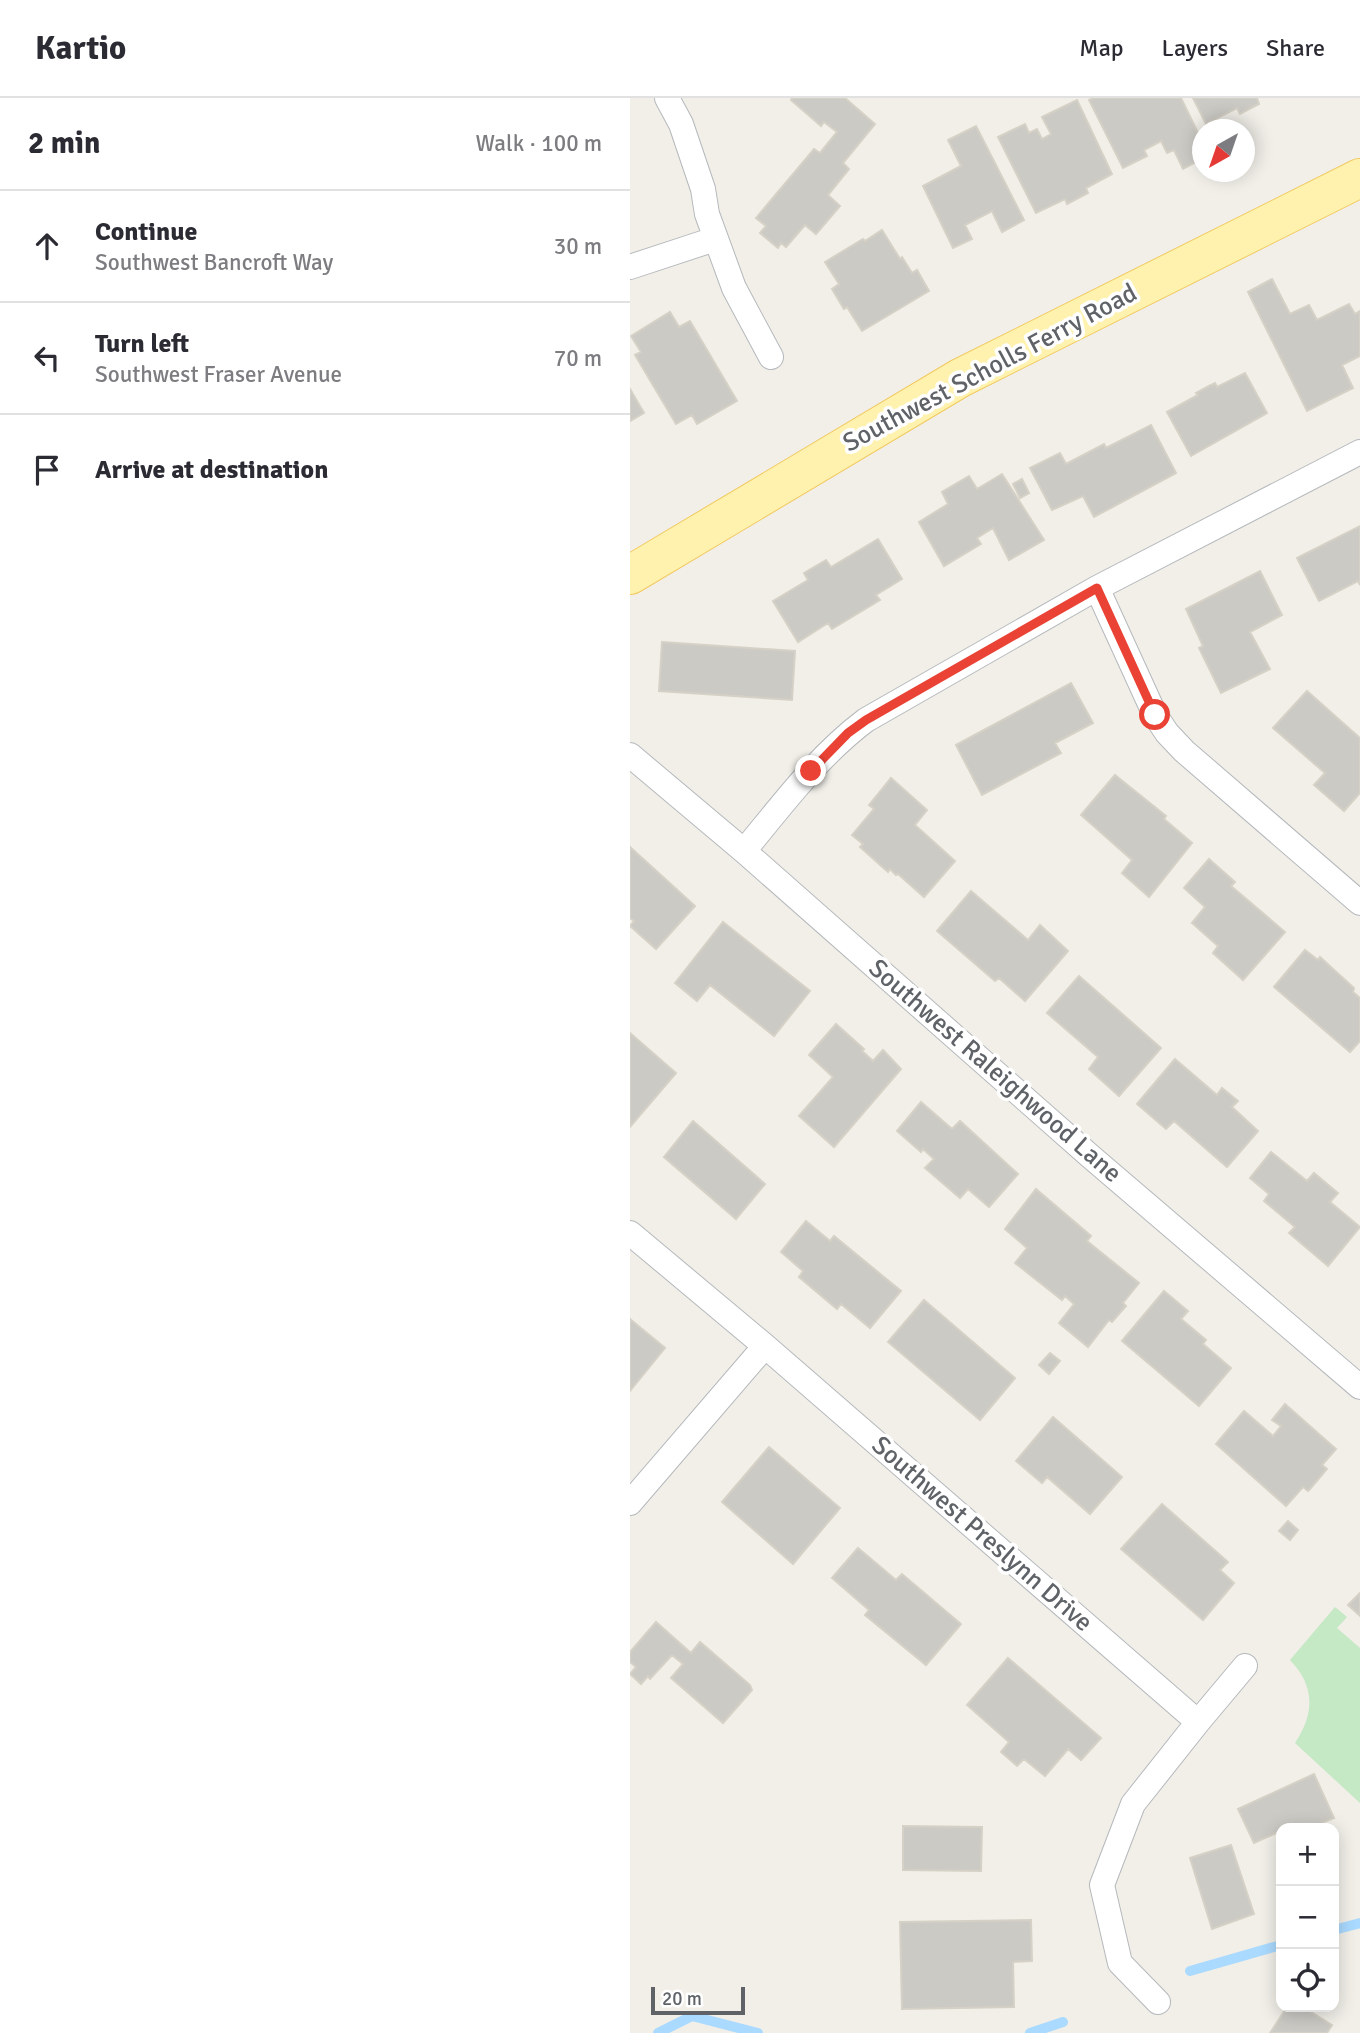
<!DOCTYPE html>
<meta charset="utf-8">
<style>
:root{--surface:#fff;--page:#f7f7f7;--text:#2b2b33;--muted:#7c7c81;--line:#e1e1e2}
body{margin:0;font-family:Signika,sans-serif;background:var(--page);color:var(--text)}
.controls{position:absolute;right:21px;bottom:21px;display:grid;overflow:hidden;border-radius:14px;box-shadow:0 4px 18px #0003}
.controls button{width:63px;height:63px;display:grid;place-items:center;padding:0;border:0;border-bottom:2px solid var(--line);background:var(--surface);color:var(--text);font:35px sans-serif}
.compass{position:absolute;left:562px;top:21px;width:63px;height:63px;border-radius:50%;background:var(--surface);box-shadow:0 4px 18px #0003;rotate:220deg}
.scale{position:absolute;left:21px;bottom:18px;width:94px;box-sizing:border-box;padding-left:7px;border:4px solid #5f6368;border-top:0;font-size:19px;line-height:24px;white-space:nowrap;color:#5f6368;-webkit-text-stroke:5px #fff;paint-order:stroke}
.stop{position:absolute;width:21px;height:21px;margin:-16px;border:5px solid #ea4335;border-radius:50%;background:#fff}
.stop.end{background:#ea4335;border-color:#fff;box-shadow:0 2px 7px #0008}
.list{margin:0;padding:0;list-style:none}
h2{display:flex;justify-content:space-between;align-items:center;height:91px;margin:0;padding:0 28px;font-size:30px}
h2 small{font-size:23px;font-weight:400;color:var(--muted)}
.list li{display:grid;grid-template-columns:46px 1fr auto;gap:21px;align-items:center;box-sizing:border-box;height:112px;padding:0 28px;border-top:2px solid var(--line)}
.list b{display:block;font-size:26px;white-space:nowrap}
.list p{margin:0;font-size:23px;white-space:nowrap;color:var(--muted)}
.list em{font-size:23px;font-style:normal;color:var(--muted)}
.icon{flex:none;width:38px;height:38px;fill:none;stroke:currentColor;stroke-width:2;stroke-linecap:round;stroke-linejoin:round}
.map{position:relative;flex:none;width:730px;height:1935px;overflow:hidden}
header{display:flex;align-items:center;gap:42px;box-sizing:border-box;height:98px;padding:0 35px;background:var(--surface);border-bottom:2px solid var(--line)}
header strong{font-size:33px}
nav{display:flex;gap:38px;margin-inline-start:auto;font-size:24px}
main{display:flex}
aside{flex:1;background:var(--surface)}
.map>svg:first-child{display:block}
</style>
<header>
<strong>Kartio</strong>
<nav><a>Map</a><a>Layers</a><a>Share</a></nav>
</header>
<main>
<aside>
<h2>2 min<small>Walk · 100 m</small></h2>
<ul class="list">
<li><svg class="icon" aria-label="ahead" viewBox="0 0 24 24"><path d="M12 20V5M6 11l6-6 6 6"/></svg><div><b>Continue</b><p>Southwest Bancroft Way</p></div><em>30 m</em></li>
<li><svg class="icon" aria-label="left" viewBox="0 0 24 24"><path d="M17 20v-9H6M10 6l-5 5 5 5"/></svg><div><b>Turn left</b><p>Southwest Fraser Avenue</p></div><em>70 m</em></li>
<li><svg class="icon" aria-label="arrive" viewBox="0 0 24 24"><path d="M6 21V4h12l-3 4 3 4H6"/></svg><div><b>Arrive at destination</b></div></li>
</ul>
</aside>
<div class="map">
<svg width="730" height="1935" viewBox="0 0 730 1935">
<rect width="100%" height="100%" fill="#f1efe8"/>
<path fill="#c5e8c5" d="M705,1509L717,1519L707,1530L730,1550V1705L665,1645C685,1615 685,1588 660,1562Z"/>
<g fill="none" stroke-linecap="round" stroke-linejoin="round">
<path stroke="#aadaff" stroke-width="10" d="M704,1832L730,1825
M560,1873L651,1847
M28,1935L62,1918L128,1935
M400,1935L433,1924"/>
</g>
<path fill="#cccac5" stroke="#d6d1c6" stroke-width="2" d="M162,0H215L245,26L213,65L219,71L198,97L210,108L186,136L175,127L156,149L151,145L148,150L130,135L136,128L126,120L184,51L190,55L207,34L194,24L191,28L161,2Z
M463,0H551L572,43V61L553,71L544,52L537,55L531,43L514,52L517,58L493,70L459,2Z
M563,0H627L629,6L610,16L607,10L576,26Z
M447,2L482,76L456,90L458,95L437,106L435,101L406,115L368,39L395,26L399,35L407,31L412,41L421,36L412,19Z
M346,28L394,122L372,134L362,113L335,127L342,141L323,150L293,88L331,68L318,42Z
M252,132L270,161L272,159L282,175L287,172L299,193L232,233L217,209L214,211L202,191L209,186L195,164L233,141L235,143Z
M642,181L660,216L679,207L687,222L719,206L725,216L730,213V258L712,267L723,290L677,313L618,194Z
M40,214L49,229L60,223L107,303L67,326L62,317L46,326L5,257L11,254L1,238Z
M615,275L637,315L561,358L537,314L568,297L566,295L579,288L585,285L587,289Z
M0,291L14,315L0,323Z
M521,327L546,375L464,419L453,398L422,412L400,370L430,355L436,366L474,346L476,350Z
M372,376L414,442L379,462L363,430L347,440L351,446L314,468L289,424L318,406L312,394L339,378L347,391Z
M392,381L399,395L390,400L383,386Z
M730,428V487L728,483L689,503L667,460Z
M248,441L272,481L246,497L250,502L202,531L198,525L168,544L143,503L178,482L174,475L196,462L201,469Z
M630,473L652,517L620,534L640,571L591,595L569,550L573,548L556,511Z
M32,544L165,553L162,602L29,593Z
M441,585L463,625L425,645L431,655L352,697L326,647Z
M677,593L730,640V695L714,713L684,687L695,675L643,630Z
M485,677L536,718L534,721L562,745L519,799L492,775L502,762L451,717Z
M261,680L297,712L285,727L325,763L294,799L268,776L266,777L260,771L258,774L230,749L233,746L222,737L244,711L239,707Z
M0,749L65,808L26,851L0,828L4,823L0,820Z
M579,761L605,784L601,788L655,834L613,882L583,855L588,848L562,825L575,809L554,790Z
M341,793L398,842L410,827L438,853L395,903L369,880L365,883L307,833Z
M93,824L180,893L144,938L80,887L67,903L45,885Z
M675,852L688,862L690,859L724,890L723,894L730,900V943L720,954L644,889Z
M449,878L531,950L489,998L459,971L468,959L417,915Z
M206,926L234,951L232,953L243,963L253,952L271,971L204,1049L169,1018L203,979L179,957Z
M0,935L46,975L0,1029Z
M545,961L587,997L592,990L608,1003L602,1009L628,1033L597,1069L544,1023L536,1031L507,1006Z
M291,1004L322,1031L330,1023L388,1076L359,1109L338,1091L330,1100L295,1070L304,1061L293,1051L291,1054L267,1033Z
M63,1023L135,1086L106,1121L34,1059Z
M641,1054L677,1083L684,1075L708,1095L700,1104L730,1129L698,1168L659,1135L665,1129L634,1103L639,1096L620,1080Z
M406,1091L461,1138L457,1143L509,1185L493,1205L496,1208L482,1224L479,1222L458,1249L429,1225L444,1206L435,1198L432,1202L385,1165L397,1150L375,1131Z
M176,1123L200,1143L204,1138L271,1193L240,1230L211,1206L207,1211L169,1179L173,1173L151,1154Z
M534,1193L558,1213L551,1221L576,1242L573,1246L601,1270L569,1308L492,1243Z
M294,1202L385,1280L350,1322L258,1244Z
M0,1221L35,1250L0,1293Z
M420,1255L430,1263L419,1276L409,1267Z
M655,1306L706,1351L692,1367L697,1371L680,1391L678,1393L673,1389L656,1408L586,1346L614,1313L643,1338L651,1328L642,1322Z
M423,1319L492,1379L460,1416L417,1379L412,1385L386,1363Z
M139,1349L210,1410L163,1466L92,1404Z
M532,1406L598,1464L590,1472L604,1485L573,1522L491,1451Z
M658,1423L668,1432L660,1442L649,1433Z
M228,1450L266,1482L272,1476L331,1526L296,1567L235,1517L239,1512L202,1480Z
M730,1495V1518L718,1507Z
M26,1524L61,1555L70,1544L120,1587L122,1592L93,1625L41,1580L53,1566L42,1557L20,1581L18,1578L11,1586L0,1576L6,1569L0,1564V1554Z
M378,1560L471,1640L451,1662L438,1651L415,1678L394,1661L387,1668L371,1654L379,1644L337,1607Z
M684,1676L704,1720L680,1730H651V1733L624,1745L608,1711Z
M273,1728L352,1729L351,1773L273,1772Z
M601,1747L624,1816L582,1831L560,1760Z
M401,1822L402,1863L383,1864L384,1909L272,1911L270,1824Z
M657,1909H673L702,1927L697,1935H640Z"/>
<g fill="none" stroke-linecap="round" stroke-linejoin="round">
<defs>
<path id="minor" d="M37,0L51,26L73,91L77,116L104,190L141,259
M0,169L85,141
M467,490L525,617L537,635L554,653L730,805
M0,657L114,753L460,1058L730,1289
M114,753C152,707 188,658 236,622L467,490L730,354
M0,1135L135,1248L568,1624L503,1706L472,1787L490,1865L528,1904
M0,1405L135,1248
M568,1624L615,1568"/>
<path id="primary" d="M0,477L330,280L730,80"/>
</defs>
<use href="#minor" stroke="#b5b8bc" stroke-width="26"/>
<use href="#primary" stroke="#f2c960" stroke-width="40"/>
<use href="#minor" stroke="#fff" stroke-width="24"/>
<use href="#primary" stroke="#fff2af" stroke-width="38"/>
</g>
<g fill="none" stroke-linecap="round" stroke-linejoin="round">
<path stroke="#ea4335" stroke-width="9" d="M181,673L218,635L236,622L467,490L525,617"/>
</g>
<g text-anchor="middle" dominant-baseline="central" stroke-width="7" stroke-linejoin="round" paint-order="stroke">
<g font-size="26" fill="#5f6368" stroke="#fff">
<text transform="translate(360 270) rotate(-28)">Southwest Scholls Ferry Road</text>
<text transform="translate(365 973) rotate(41)">Southwest Raleighwood Lane</text>
<text transform="translate(352 1436) rotate(41)">Southwest Preslynn Drive</text>
</g>
</g>
</svg>
<div class="controls">
<button>+</button>
<button>−</button>
<button><svg class="icon" aria-label="locate" viewBox="0 0 24 24"><circle cx="12" cy="12" r="6"/><path d="M12 2v4M12 18v4M2 12h4M18 12h4"/></svg></button>
</div>
<svg class="compass" viewBox="-18 -18 36 36"><path d="M0-13l5 13h-10z" fill="#e53935"/><path d="M0 13l5-13h-10z" fill="#7c7c81"/></svg>
<div class="scale">20 m</div>
<div class="stop" style="left:525px;top:617px"></div>
<div class="stop end" style="left:181px;top:673px"></div>
</div>
</main>
